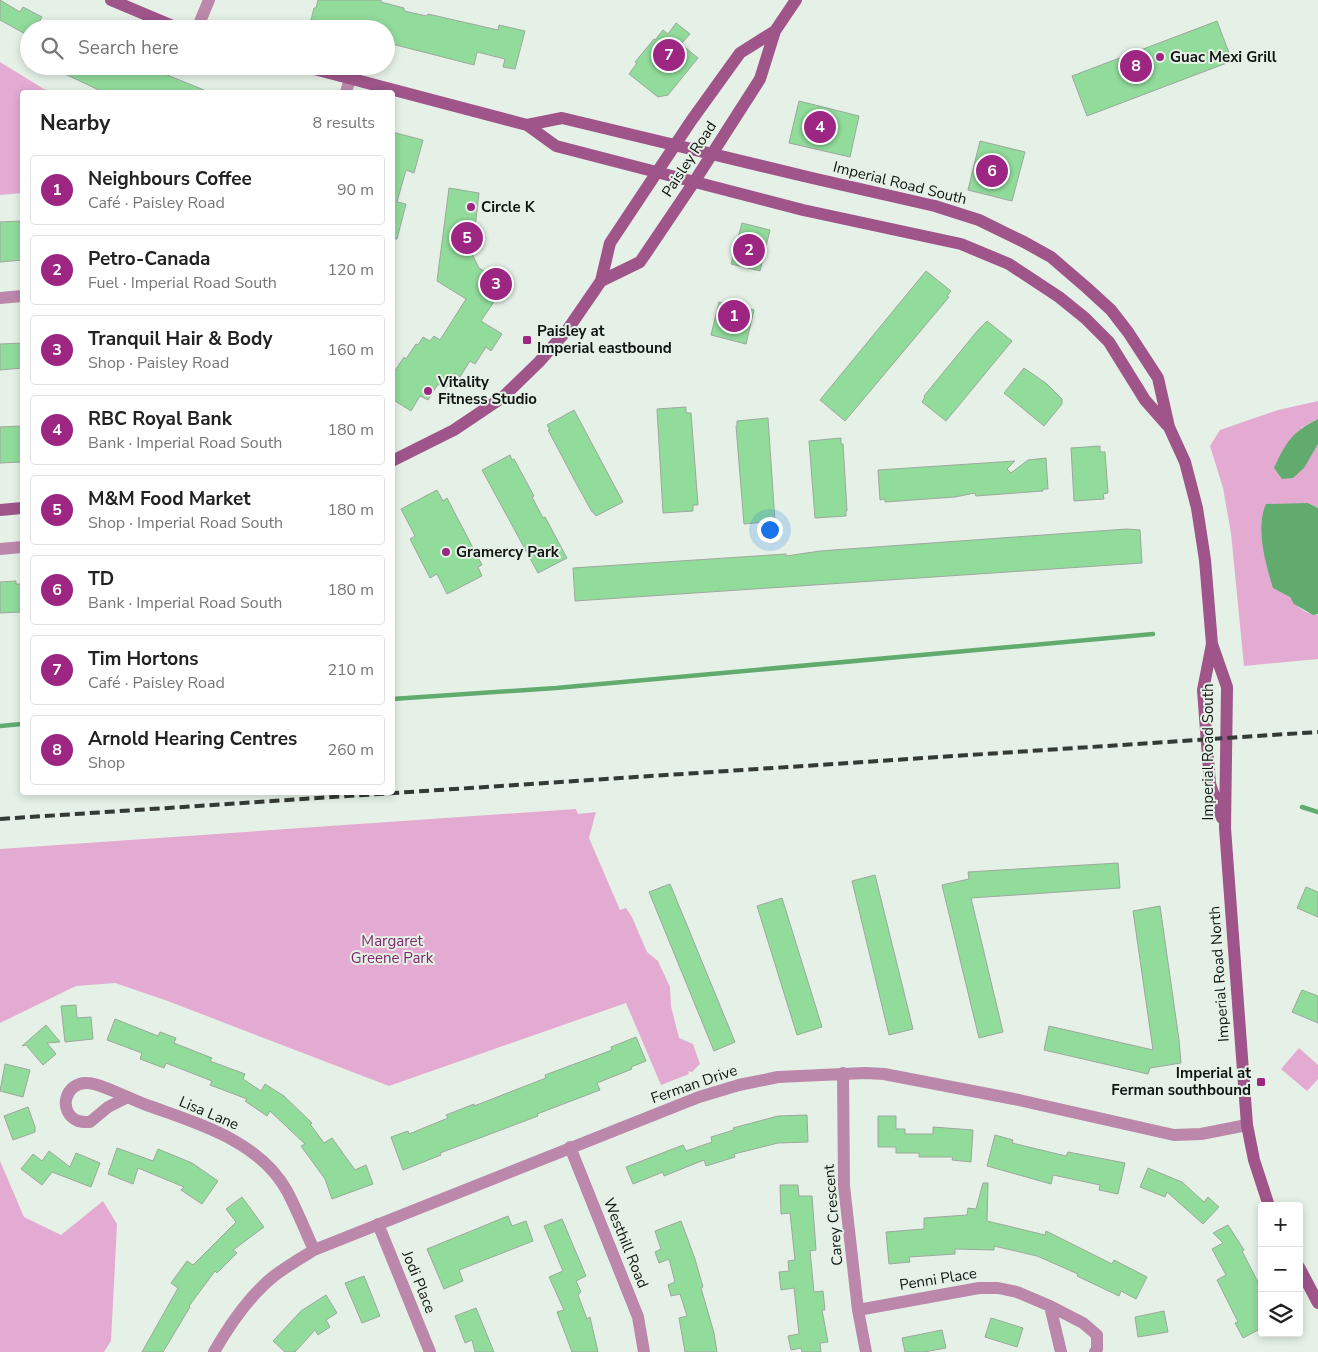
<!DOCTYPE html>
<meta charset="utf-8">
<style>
:root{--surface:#fff;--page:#f6f6f6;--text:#222;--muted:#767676;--line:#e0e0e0;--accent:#9c2681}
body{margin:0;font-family:"Nunito Sans",sans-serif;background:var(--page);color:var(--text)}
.controls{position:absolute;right:15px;bottom:15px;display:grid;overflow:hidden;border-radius:5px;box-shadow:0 2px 8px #0003}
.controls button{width:45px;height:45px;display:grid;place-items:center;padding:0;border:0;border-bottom:1px solid var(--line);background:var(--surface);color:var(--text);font:25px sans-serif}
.you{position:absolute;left:769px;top:529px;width:18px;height:18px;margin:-12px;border:4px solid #fff;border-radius:50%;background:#1a73e8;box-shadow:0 0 0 8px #1a73e833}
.badge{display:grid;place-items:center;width:32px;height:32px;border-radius:50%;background:var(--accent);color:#fff;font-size:16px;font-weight:700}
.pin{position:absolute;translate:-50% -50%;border:2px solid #fff;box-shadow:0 1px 5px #0006}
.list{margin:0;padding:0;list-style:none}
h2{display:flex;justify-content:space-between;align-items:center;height:65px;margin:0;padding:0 20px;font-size:21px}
h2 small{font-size:16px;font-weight:400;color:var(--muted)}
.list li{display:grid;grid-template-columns:32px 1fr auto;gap:15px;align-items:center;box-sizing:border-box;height:70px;margin:0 10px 10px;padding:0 10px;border:1px solid var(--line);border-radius:5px}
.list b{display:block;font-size:19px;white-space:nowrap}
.list p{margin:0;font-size:16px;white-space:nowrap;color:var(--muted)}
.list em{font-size:16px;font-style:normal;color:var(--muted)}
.icon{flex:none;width:28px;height:28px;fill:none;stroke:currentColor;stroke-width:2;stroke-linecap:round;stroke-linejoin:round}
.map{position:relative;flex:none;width:1318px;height:1352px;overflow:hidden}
.search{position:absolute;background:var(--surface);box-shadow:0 2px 8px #0003;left:20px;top:20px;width:375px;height:55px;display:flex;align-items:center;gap:12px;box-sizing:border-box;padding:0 18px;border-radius:28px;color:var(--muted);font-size:19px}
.panel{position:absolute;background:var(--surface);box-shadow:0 2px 8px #0003;left:20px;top:90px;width:375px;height:705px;border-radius:5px}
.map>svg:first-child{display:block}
</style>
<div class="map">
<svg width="1318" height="1352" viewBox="0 0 1318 1352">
<rect width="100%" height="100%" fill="#e5f1e6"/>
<path fill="#e4abd2" d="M0,62L44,89L52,92H22V193L0,195Z
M1318,401V419L1301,428L1313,452L1318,444V508L1308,503L1290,597C1295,606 1307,615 1318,615V659L1244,666L1231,533L1223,488L1210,446L1220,430L1278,410Z
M576,809L578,814L596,812L589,838L620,910L626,908L632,917L647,952L658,961L670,987L671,1006L679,1038L693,1044L700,1064L692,1072L688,1071L689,1074L661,1085L626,1003L389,1086L165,1000L115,983L76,986L0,1023V849Z
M1299,1048L1318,1065V1079L1307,1091L1281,1069Z
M0,1161L24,1217L61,1235L103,1201L117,1224L111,1341L104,1352H0Z"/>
<path fill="#62ab6e" d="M1318,419V444L1304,468L1293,478L1282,479L1274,468C1286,442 1292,432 1318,419Z
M1308,503L1318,508V614L1313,615L1294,604L1290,597L1273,588C1266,565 1255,528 1266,504Z"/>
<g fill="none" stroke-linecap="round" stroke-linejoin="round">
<path stroke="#62ab6e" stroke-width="4.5" d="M392,699L556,688L1153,634
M0,726L22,724
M1302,807L1318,812"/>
</g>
<path fill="#91db9b" stroke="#9da89e" d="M0,0L20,12L23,7L42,17L35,29H29V36L0,20Z
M318,0H381V2L404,8V11L427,16L428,14L498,30L499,25L525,31L515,69L503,67L505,59L477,52L474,65L392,44L394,39L386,37V29H354L326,22V24L311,20L314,8H316Z
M1217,21L1232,61L1087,116L1072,76Z
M676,23L690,34L681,44L698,58L668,95L658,97L629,74L637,63L635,62L654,39L655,40L663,30L668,34Z
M48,66H145L209,92H103Z
M799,101L859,116L850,157L789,143Z
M392,132L423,140L414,173L406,170L397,202L406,204L397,239H392Z
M980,141L1025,152L1012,201L968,190Z
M449,188L479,193L472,254L479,268L506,284L481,321L502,334L491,351L486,347L475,364L470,361L460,377L455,373L445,389L438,384L428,400L420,396L411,411L392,399V375L404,357L406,359L416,344L418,345L423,337L430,341L434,336L440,340L466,299L437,281Z
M22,221V260L0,262V222Z
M742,223L770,230L760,271L731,264Z
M926,271L951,291L947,296L949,297L845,421L820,400Z
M719,302L754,310L746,344L711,335Z
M987,321L1012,341L946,421L922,402L925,397L924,396L978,330Z
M22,343V368L0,370V344Z
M1024,368L1047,384L1062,399V404L1044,426L1004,393Z
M686,407V413H691L698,505H693V511L663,513L657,409Z
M574,410L623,502L596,516L593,512H592L576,483L548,430H550L547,425Z
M768,418L775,521L744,524L736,426H737V421Z
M22,426V462L0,463V427Z
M841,438V444H843L844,460L847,511H846V516L815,518L809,441Z
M1100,446V452H1105L1108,493L1103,494L1104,499L1074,501L1071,448Z
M510,455L512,460L514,459L534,496L532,497L543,518L545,517L567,558L538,573L482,470Z
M1046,458L1048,489H1043V491L976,496L975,493L955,497L885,502V499L880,500L878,470L1015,461L1007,469L1011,473L1028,460Z
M437,490L443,501L447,498L482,565L478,567L482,576L447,594L437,574L430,578L410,539L415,536L401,509Z
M1127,529L1140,530L1142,563L575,601L573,568L786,554V556L820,551Z
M16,581V584H21L22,612L0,613V582Z
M1118,863L1120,888L971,898L1003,1032L979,1038L942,885L969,879L968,872Z
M875,875L913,1029L889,1035L852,881Z
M670,884L735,1042L714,1051L649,892Z
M1306,887L1318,892V917L1297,908Z
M782,898L822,1027L797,1035L757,906Z
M1160,906L1179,1040L1181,1063L1150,1068L1148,1074L1044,1050L1049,1026L1153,1050L1133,911Z
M1302,990L1318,996V1023L1292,1012Z
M76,1005L77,1018L91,1017L93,1039L65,1042L61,1006Z
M115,1019L158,1036L160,1032L176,1038L174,1043L212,1058L210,1061L245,1074L243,1079L261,1091L265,1084L284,1096L312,1123L310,1124L324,1143L332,1138L355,1170L366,1165L373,1184L332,1199L325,1179L301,1146L305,1144L270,1111L267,1116L245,1101L247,1099L210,1085L212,1081L166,1063L164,1068L140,1059L142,1053L107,1040Z
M46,1025L60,1042L47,1043L56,1054L43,1065L26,1045L22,1046Z
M636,1037L646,1061L631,1067L632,1069L597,1083L600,1090L537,1114L538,1116L440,1153L441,1155L403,1170L391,1137L408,1131L409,1134L448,1118L446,1115L474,1104V1106L546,1078L545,1075L612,1050L611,1047Z
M5,1064L30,1070L23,1097L0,1091Z
M28,1107L35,1127V1132L13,1140L4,1116Z
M807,1115L808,1142L778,1143L734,1154L735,1157L706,1166L704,1160L664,1176L663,1172L633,1184L626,1167L683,1145L686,1151L712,1142L711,1137L734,1130L733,1128L778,1116Z
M878,1116H896V1129H905V1134H933V1127L973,1130L971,1162L952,1160L953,1157H919V1153H896V1147H878Z
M995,1135L1013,1140L1012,1143L1066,1156L1068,1152L1125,1163L1118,1194L1099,1190L1100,1185L1053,1175L1051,1184L987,1166Z
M117,1148L153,1161L158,1149L192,1163L218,1181L202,1204L181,1190L184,1187L138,1168L133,1184L108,1174Z
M49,1151L70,1167L76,1153L100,1163L91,1187L52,1172L42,1185L21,1169L33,1154L42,1161Z
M1148,1168L1182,1182L1204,1202L1208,1197L1219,1207L1203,1224L1167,1192L1165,1197L1140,1187Z
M983,1183H988L987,1221L1045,1235L1046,1231L1112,1264L1114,1260L1147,1277L1136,1299L1121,1291L1119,1296L1077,1276L1078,1274L1037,1256L994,1246V1250L955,1249V1254L909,1257L910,1262L889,1264L886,1232L924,1229V1218L967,1215L968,1208L976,1209Z
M780,1185H798L799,1196H812L816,1250L810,1251L814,1292L823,1291L825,1310H822L828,1342L820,1343L821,1352H802L801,1348L791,1350L788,1336L799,1334L794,1288L781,1290L779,1272L789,1271L788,1261L795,1260L790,1213L781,1214Z
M242,1197L264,1227L233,1250L237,1253L217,1273L215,1271L189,1306L190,1307L163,1352H142L178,1288L171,1283L187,1261L193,1265L236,1222L226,1209Z
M508,1216L512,1226L526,1221L533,1241L459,1270L463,1281L444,1289L427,1249Z
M562,1219L586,1276L576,1281L581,1292L578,1295L587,1319L590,1317L598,1352H572L557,1312L564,1310L549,1277L563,1271L544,1226Z
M681,1221L695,1259L703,1287L701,1288L714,1333L717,1352H685L679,1318L687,1316L680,1294L671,1296L668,1285L675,1282L669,1259L659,1263L655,1252L661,1249L655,1231Z
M1228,1225L1244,1250L1242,1251L1262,1290V1328L1243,1338L1235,1323L1238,1322L1217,1280L1226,1275L1212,1249L1223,1243L1213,1233Z
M364,1276L380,1316L362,1323L345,1283Z
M326,1295L337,1313L326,1320L330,1327L318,1335L315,1330L295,1352H285L273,1341L301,1311Z
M476,1308L494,1352H475L472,1340L465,1343L455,1316Z
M1164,1311L1168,1332L1138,1337L1135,1317Z
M991,1318L1023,1328L1017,1347L985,1337Z
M942,1330L946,1348L924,1352H905L902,1338Z"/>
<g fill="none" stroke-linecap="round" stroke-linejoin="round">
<path stroke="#bb88ab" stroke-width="12" d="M197,29L209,0
M346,92L350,79
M0,298L22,296
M0,549L22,547
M843,1073L844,1186L858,1310L866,1352
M126,1098L108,1107L90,1122C86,1122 81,1122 78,1121C57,1112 65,1082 87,1083C100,1083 130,1099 144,1104C195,1123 258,1139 287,1191C297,1210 305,1230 314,1250
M570,1147L638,1317L644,1352
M378,1224L430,1352
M1050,1306L1061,1352
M858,1310L979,1288H998L1017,1292L1050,1306L1083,1323L1097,1335V1349L1095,1352
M214,1352C230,1324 249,1296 274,1276C287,1266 301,1258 314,1250L699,1097L739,1085L778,1077L865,1073L884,1074L1014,1099L1174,1135L1201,1134L1247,1125"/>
<path stroke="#9f558a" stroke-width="12" d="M111,0L180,29
M303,66L527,125L556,146L803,210L961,244L1009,264L1059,297L1085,318L1109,342L1145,400L1167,425
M527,125L562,118L812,178L935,206L979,220L1024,242L1051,257L1087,288L1111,310L1128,332L1158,378L1169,427L1185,462L1197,508L1205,560L1212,644L1227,687L1225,828L1247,1125L1254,1160L1269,1206
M601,281L640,262L694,182L760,79L775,31L796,0
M392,461L454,430L503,397L539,362L568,329L601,281L610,243L691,121L740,53L775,31
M0,510L22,508
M1212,644L1203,690L1210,784L1222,818
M1299,1267L1318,1303"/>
<path stroke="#343a35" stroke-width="4" stroke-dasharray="10 5" stroke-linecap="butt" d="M0,819L1318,732"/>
</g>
<g fill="#9c2681" stroke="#e5f1e6" stroke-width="2">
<circle cx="1160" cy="57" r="5"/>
<circle cx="471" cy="207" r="5"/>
<rect x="522" y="335" width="10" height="10" rx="2.5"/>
<circle cx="428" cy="391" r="5"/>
<circle cx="446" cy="552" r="5"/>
<rect x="1256" y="1077" width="10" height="10" rx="2.5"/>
</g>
<g text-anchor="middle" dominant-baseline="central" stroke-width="4" stroke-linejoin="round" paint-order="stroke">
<g font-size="15" font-weight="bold" fill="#101511" stroke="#e5f1e6" text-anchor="start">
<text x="1170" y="57">Guac Mexi Grill</text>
<text x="481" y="207">Circle K</text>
<text x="537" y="331">Paisley at<tspan x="537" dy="17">Imperial eastbound</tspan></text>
<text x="438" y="382">Vitality<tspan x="438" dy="17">Fitness Studio</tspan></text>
<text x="456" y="552">Gramercy Park</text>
<text x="1251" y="1073" text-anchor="end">Imperial at<tspan x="1251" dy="17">Ferman southbound</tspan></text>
</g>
<g font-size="15" fill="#101511" stroke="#e5f1e6">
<text transform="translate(689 159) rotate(-57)">Paisley Road</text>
<text transform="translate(900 183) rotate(14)">Imperial Road South</text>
<text transform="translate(1208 752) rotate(-90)">Imperial Road South</text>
<text transform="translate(1219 974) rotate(-94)">Imperial Road North</text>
<text transform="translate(694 1084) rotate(-19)">Ferman Drive</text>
<text transform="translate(209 1113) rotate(23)">Lisa Lane</text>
<text transform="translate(833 1215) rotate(-95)">Carey Crescent</text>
<text transform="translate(626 1243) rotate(68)">Westhill Road</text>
<text transform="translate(938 1279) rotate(-9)">Penni Place</text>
<text transform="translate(419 1282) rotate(68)">Jodi Place</text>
</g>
<g font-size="15" fill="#80286b" stroke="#e5f1e6">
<text x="392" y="941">Margaret<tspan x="392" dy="17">Greene Park</tspan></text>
</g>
</g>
</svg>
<div class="controls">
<button>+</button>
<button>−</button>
<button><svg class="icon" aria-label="layers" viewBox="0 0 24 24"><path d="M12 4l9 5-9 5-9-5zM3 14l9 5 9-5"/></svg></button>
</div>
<div class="you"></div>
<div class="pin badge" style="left:734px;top:316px">1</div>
<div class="pin badge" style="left:749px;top:250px">2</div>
<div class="pin badge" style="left:496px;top:284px">3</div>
<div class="pin badge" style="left:820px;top:127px">4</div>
<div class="pin badge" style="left:467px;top:238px">5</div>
<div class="pin badge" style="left:992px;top:171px">6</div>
<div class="pin badge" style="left:669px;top:55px">7</div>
<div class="pin badge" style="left:1136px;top:66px">8</div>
<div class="search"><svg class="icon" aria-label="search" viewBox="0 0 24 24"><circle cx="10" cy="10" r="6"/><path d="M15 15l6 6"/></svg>Search here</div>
<section class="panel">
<h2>Nearby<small>8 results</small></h2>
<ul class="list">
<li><span class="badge">1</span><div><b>Neighbours Coffee</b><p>Café · Paisley Road</p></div><em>90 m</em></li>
<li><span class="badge">2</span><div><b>Petro-Canada</b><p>Fuel · Imperial Road South</p></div><em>120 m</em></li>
<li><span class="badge">3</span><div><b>Tranquil Hair &amp; Body</b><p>Shop · Paisley Road</p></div><em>160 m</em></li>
<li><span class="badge">4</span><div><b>RBC Royal Bank</b><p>Bank · Imperial Road South</p></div><em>180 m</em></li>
<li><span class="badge">5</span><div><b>M&amp;M Food Market</b><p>Shop · Imperial Road South</p></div><em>180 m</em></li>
<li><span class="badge">6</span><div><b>TD</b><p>Bank · Imperial Road South</p></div><em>180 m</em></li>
<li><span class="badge">7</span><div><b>Tim Hortons</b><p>Café · Paisley Road</p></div><em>210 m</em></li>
<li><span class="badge">8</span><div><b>Arnold Hearing Centres</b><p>Shop</p></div><em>260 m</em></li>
</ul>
</section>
</div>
